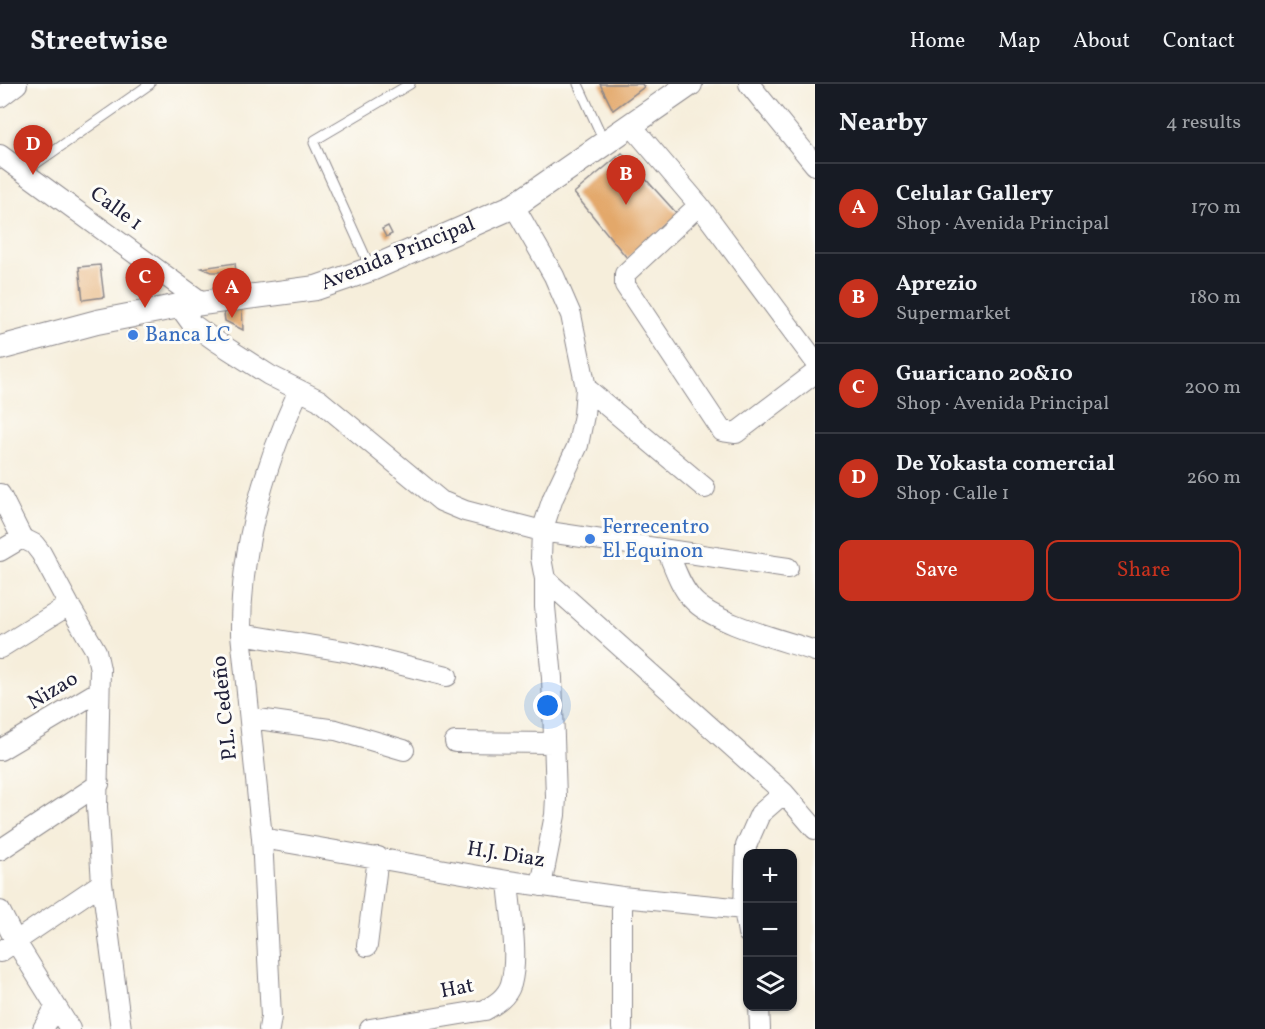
<!DOCTYPE html>
<meta charset="utf-8">
<style>
:root{--surface:#171b24;--page:#242831;--text:#f1f3f6;--muted:#9ea1a6;--line:#363941;--accent:#c8321e}
body{margin:0;font-family:Vollkorn,serif;background:var(--page);color:var(--text)}
.controls{position:absolute;right:18px;bottom:18px;display:grid;overflow:hidden;border-radius:12px;box-shadow:0 2px 4px #0004}
.controls button{width:54px;height:54px;display:grid;place-items:center;padding:0;border:0;border-bottom:2px solid var(--line);background:var(--surface);color:var(--text);font:30px sans-serif}
.you{position:absolute;left:548px;top:622px;width:21px;height:21px;margin:-15px;border:4px solid #fff;border-radius:50%;background:#1a73e8;box-shadow:0 0 0 9px #1a73e833}
.badge{display:grid;place-items:center;width:39px;height:39px;border-radius:50%;background:var(--accent);color:#fff;font-size:20px;font-weight:700}
.pin{position:absolute;translate:-50% -50px;filter:drop-shadow(0 2px 3px #0008)}
.pin::after{content:'';position:absolute;top:32px;width:21px;height:18px;background:inherit;clip-path:polygon(0 0,100% 0,50% 100%)}
.list{margin:0;padding:0;list-style:none}
h2{display:flex;justify-content:space-between;align-items:center;height:78px;margin:0;padding:0 24px;font-size:26px}
h2 small{font-size:20px;font-weight:400;color:var(--muted)}
.list li{display:grid;grid-template-columns:39px 1fr auto;gap:18px;align-items:center;box-sizing:border-box;height:90px;padding:0 24px;border-top:2px solid var(--line)}
.list b{display:block;font-size:22px;white-space:nowrap}
.list p{margin:0;font-size:20px;white-space:nowrap;color:var(--muted)}
.list em{font-size:20px;font-style:normal;color:var(--muted)}
.actions{display:flex;gap:12px;padding:18px 24px}
.actions a{flex:1;padding:14px 0;border:2px solid var(--accent);border-radius:12px;text-align:center;font-size:21px;color:var(--accent)}
.actions .main{background:var(--accent);color:#fff}
.icon{flex:none;width:33px;height:33px;fill:none;stroke:currentColor;stroke-width:2;stroke-linecap:round;stroke-linejoin:round}
.map{position:relative;flex:none;width:815px;height:945px;overflow:hidden}
header{display:flex;align-items:center;gap:36px;box-sizing:border-box;height:84px;padding:0 30px;background:var(--surface);border-bottom:2px solid var(--line)}
header strong{font-size:28px}
nav{display:flex;gap:33px;margin-inline-start:auto;font-size:21px}
main{display:flex}
aside{flex:1;background:var(--surface)}
.map>svg:first-child{display:block}
</style>
<header>
<strong>Streetwise</strong>
<nav><a>Home</a><a>Map</a><a>About</a><a>Contact</a></nav>
</header>
<main>
<div class="map">
<svg width="815" height="945" viewBox="0 0 815 945">
<rect width="100%" height="100%" fill="#fdfcf7"/>
<filter id="ink" filterUnits="userSpaceOnUse"><feTurbulence type="fractalNoise" baseFrequency=".0167" numOctaves="2"/><feDisplacementMap in="SourceGraphic" scale="12" xChannelSelector="R" yChannelSelector="G"/><feConvolveMatrix kernelMatrix="1 2 1 2 8 2 1 2 1" color-interpolation-filters="sRGB"/></filter>
<filter id="wash" filterUnits="userSpaceOnUse"><feTurbulence type="fractalNoise" baseFrequency=".008" numOctaves="4" result="noise"/><feDisplacementMap in="SourceGraphic" scale="24" xChannelSelector="R" yChannelSelector="G"/><feGaussianBlur stdDeviation="1.35" result="paint"/><feColorMatrix in="noise" values="0 0 0 0 0 0 0 0 0 0 0 0 0 0 0 0 0 1.4 0 .05"/><feComposite in="paint" operator="in"/></filter>
<g filter="url(#wash)">
<rect width="100%" height="100%" fill="#f6eedb"/>
<g id="blocks">
<path fill="#e3a86b" d="M600,0H642L644,3L613,26Z
M622,69L679,132L627,174L574,109Z
M388,142L392,150L386,153L382,145Z
M235,179L236,188H212L202,184Z
M100,181L104,213L83,216L79,183Z
M242,223L243,246L225,237L224,229Z
M129,246H136L137,256L129,257Z"/>
</g>
</g>
<g filter="url(#ink)">
<use href="#blocks" fill-opacity="0" stroke="#8c888b" stroke-width="1.5"/>
<g fill="none" stroke-linecap="round" stroke-linejoin="round">
<defs>
<path id="service" d="M578,0L604,57
M24,88L150,0
M371,185L314,59L315,56L410,0"/>
<path id="minor" d="M749,0L815,81
M0,13L17,0
M631,41L699,121L815,277
M0,71L203,219
M699,121L625,190V201L722,347L736,349L815,289
M514,122L554,192L571,231L586,304L584,331L578,361L553,414L542,447L541,474L545,495V523L552,594L556,713L555,731L541,802
M179,222L192,240L216,257L269,291L319,316L441,417L465,427L542,447L788,484
M586,304L705,404
M0,410L22,454L34,460L41,469L69,521L96,567L100,585L97,723L102,799L121,945
M667,466C674,482 680,502 692,515C714,540 783,556 815,567
M0,467L22,454
M545,495L784,709L815,745
M241,550L350,568L447,592
M0,564L69,521
M251,634L336,646L404,666
M455,658L554,659
M0,666L99,607
M262,754L508,797L622,813L744,825
M0,766L99,700
M622,813V945
M0,827L16,858L70,945
M748,849L744,825L746,762L760,730L784,709
M367,862L378,773
M0,868L102,799
M759,922L760,945
M43,945L55,924
M269,945L271,933L262,754L241,550C240,466 264,382 299,306
M370,945L485,926C496,920 507,913 511,900C519,871 510,827 508,797"/>
<path id="tertiary" d="M0,264L97,238L179,222L316,204L371,185L514,122L690,0"/>
</defs>
<use href="#service" stroke="#8c888b" stroke-width="11"/>
<use href="#minor" stroke="#8c888b" stroke-width="22"/>
<use href="#tertiary" stroke="#8c888b" stroke-width="26"/>
<use href="#service" stroke="#fff" stroke-width="9"/>
<use href="#minor" stroke="#fff" stroke-width="20"/>
<use href="#tertiary" stroke="#fff" stroke-width="24"/>
</g>
</g>
<g fill="#3f7fe0" stroke="#fdfcf7" stroke-width="2">
<circle cx="133" cy="251" r="6"/>
<circle cx="590" cy="455" r="6"/>
</g>
<g text-anchor="middle" dominant-baseline="central" stroke-width="6" stroke-linejoin="round" paint-order="stroke">
<g font-size="21" fill="#22223b" stroke="#fdfcf7">
<text transform="translate(116 125) rotate(36)">Calle 1</text>
<text transform="translate(398 170) rotate(-22)">Avenida Principal</text>
<text transform="translate(53 607) rotate(-31)">Nizao</text>
<text transform="translate(225 624) rotate(-96)">P.L. Cedeño</text>
<text transform="translate(506 771) rotate(9)">H.J. Diaz</text>
<text transform="translate(457 905) rotate(-11)">Hat</text>
</g>
<g font-size="21" fill="#366cbe" stroke="#fdfcf7" text-anchor="start">
<text x="145" y="251">Banca LC</text>
<text x="602" y="443">Ferrecentro<tspan x="602" dy="24">El Equinon</tspan></text>
</g>
</g>
</svg>
<div class="controls">
<button>+</button>
<button>−</button>
<button><svg class="icon" aria-label="layers" viewBox="0 0 24 24"><path d="M12 4l9 5-9 5-9-5zM3 14l9 5 9-5"/></svg></button>
</div>
<div class="you"></div>
<div class="pin badge" style="left:232px;top:234px">A</div>
<div class="pin badge" style="left:626px;top:121px">B</div>
<div class="pin badge" style="left:145px;top:224px">C</div>
<div class="pin badge" style="left:33px;top:91px">D</div>
</div>
<aside>
<h2>Nearby<small>4 results</small></h2>
<ul class="list">
<li><span class="badge">A</span><div><b>Celular Gallery</b><p>Shop · Avenida Principal</p></div><em>170 m</em></li>
<li><span class="badge">B</span><div><b>Aprezio</b><p>Supermarket</p></div><em>180 m</em></li>
<li><span class="badge">C</span><div><b>Guaricano 20&amp;10</b><p>Shop · Avenida Principal</p></div><em>200 m</em></li>
<li><span class="badge">D</span><div><b>De Yokasta comercial</b><p>Shop · Calle 1</p></div><em>260 m</em></li>
</ul>
<div class="actions"><a class="main">Save</a><a>Share</a></div>
</aside>
</main>
